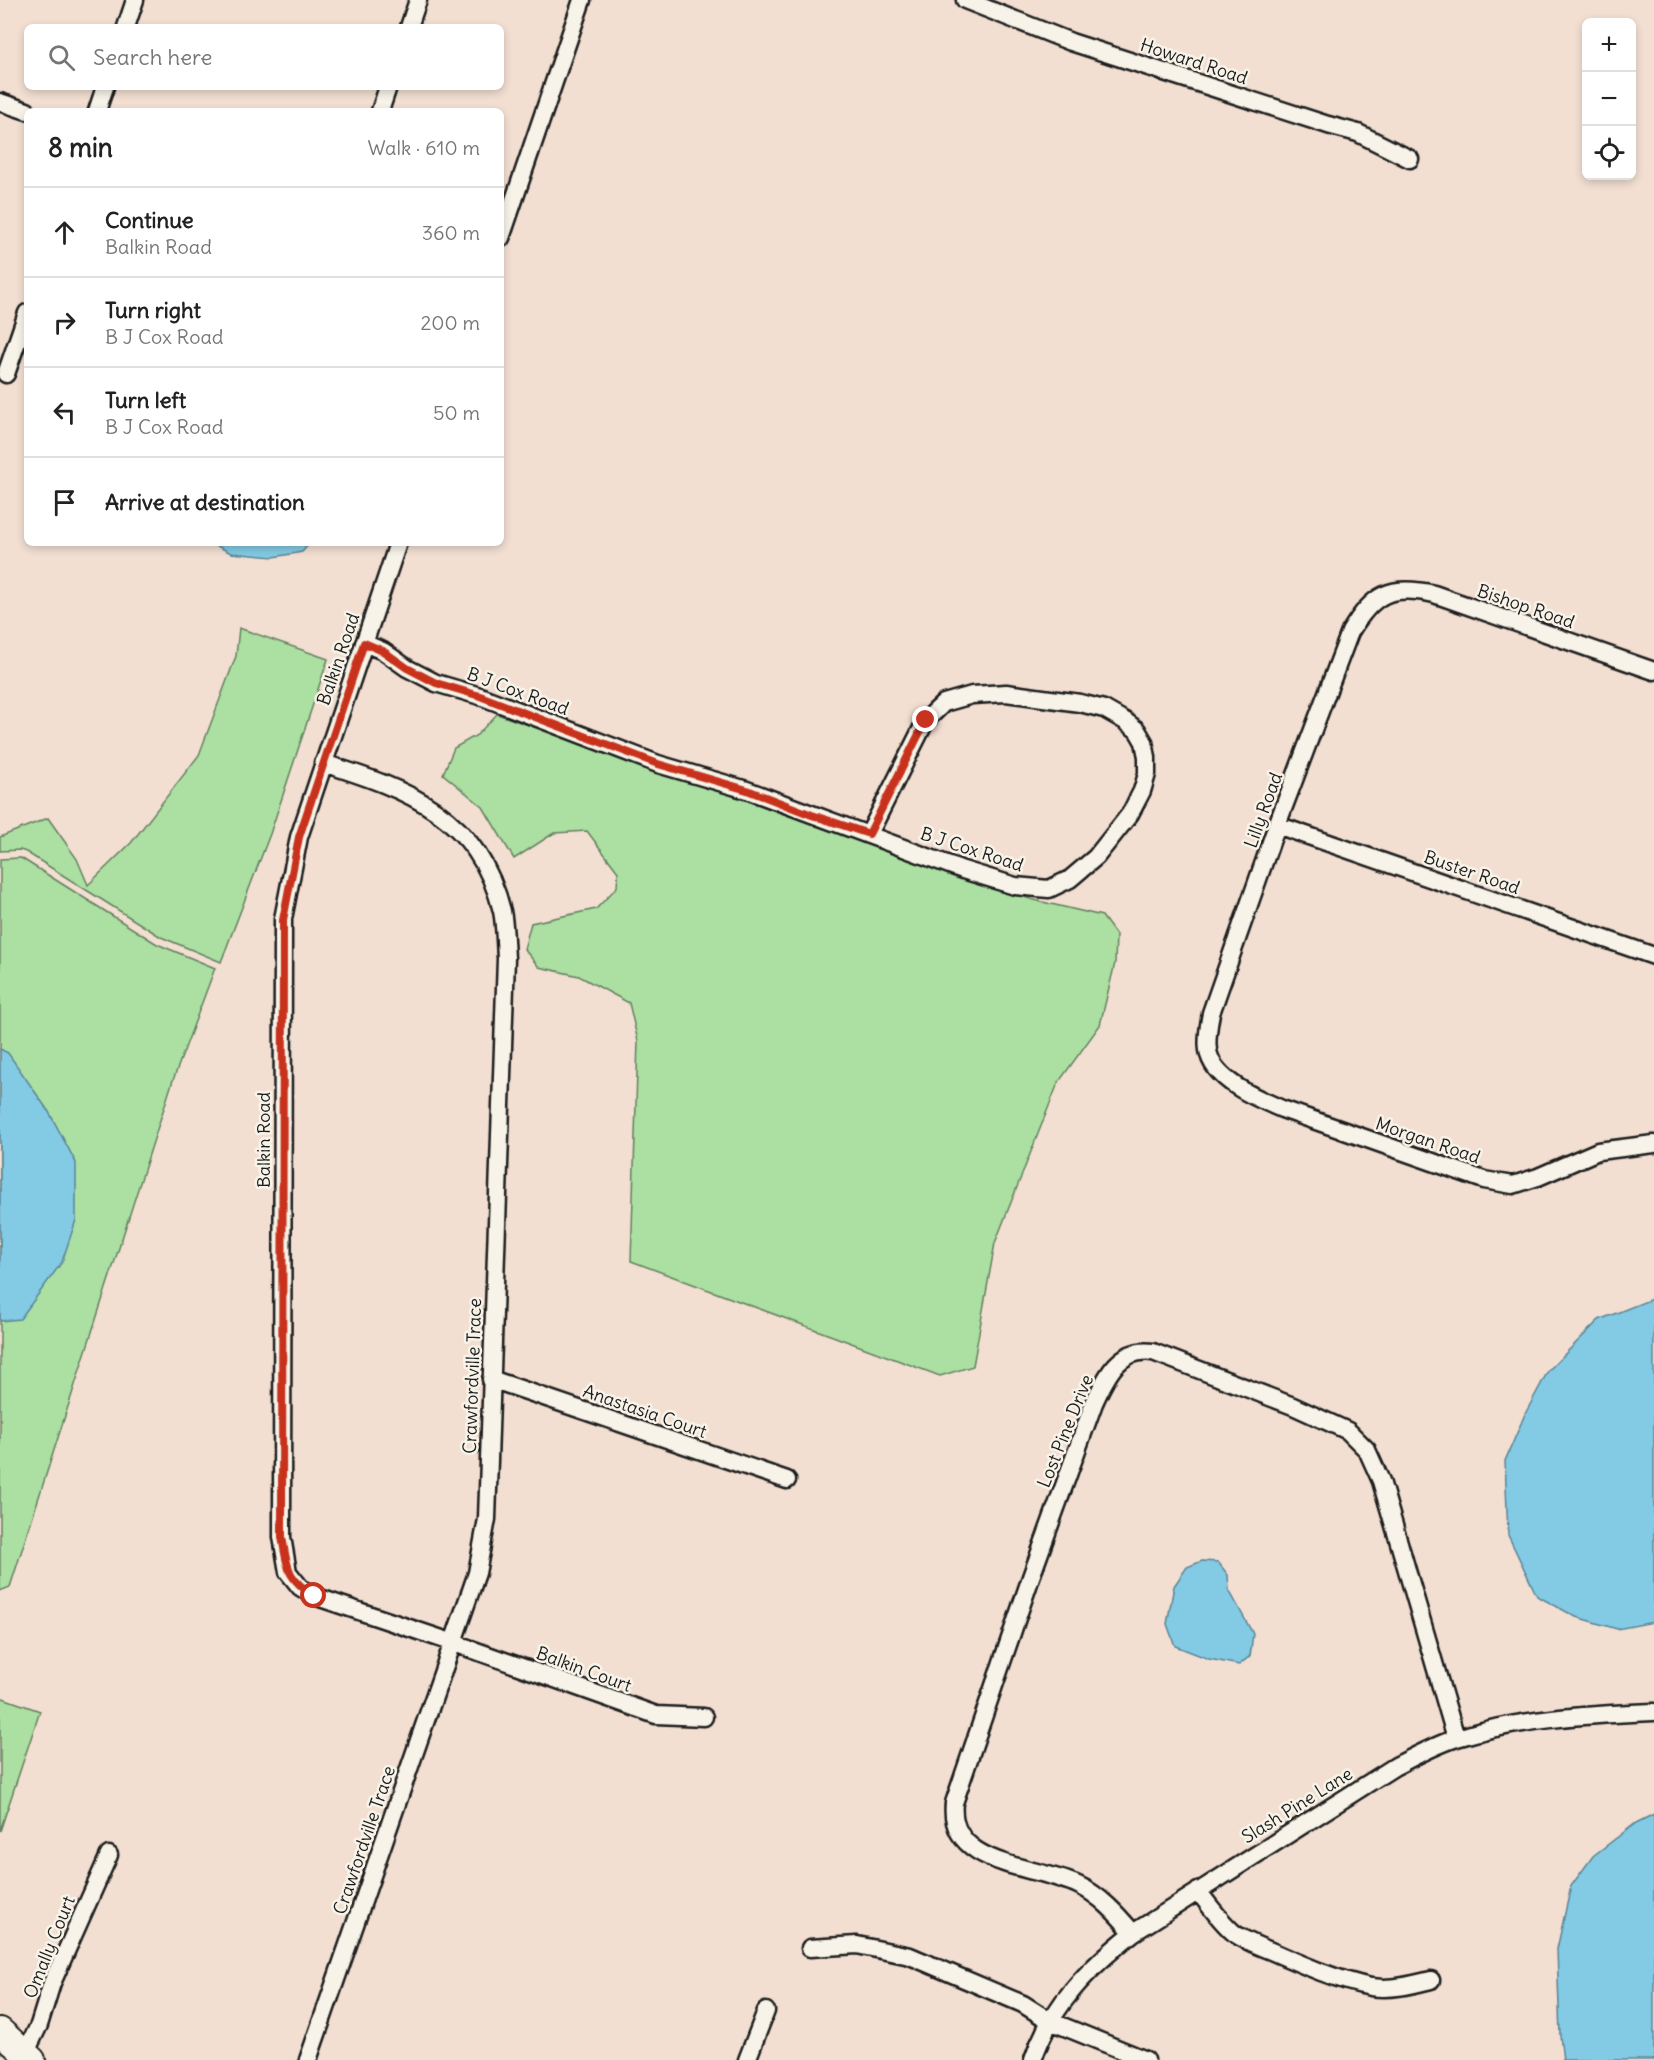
<!DOCTYPE html>
<meta charset="utf-8">
<style>
:root{--surface:#fff;--page:#f6f6f6;--text:#222;--muted:#767676;--line:#e0e0e0}
body{margin:0;font-family:Delius,sans-serif;background:var(--page);color:var(--text)}
.controls{position:absolute;right:18px;top:18px;display:grid;overflow:hidden;border-radius:9px;box-shadow:0 3px 9px #0003}
.controls button{width:54px;height:54px;display:grid;place-items:center;padding:0;border:0;border-bottom:2px solid var(--line);background:var(--surface);color:var(--text);font:30px sans-serif}
.stop{position:absolute;width:18px;height:18px;margin:-14px;border:4px solid #c8321e;border-radius:50%;background:#fff}
.stop.end{background:#c8321e;border-color:#fff;box-shadow:0 2px 6px #0008}
.list{margin:0;padding:0;list-style:none}
h2{display:flex;justify-content:space-between;align-items:center;height:78px;margin:0;padding:0 24px;font-size:26px}
h2 small{font-size:20px;font-weight:400;color:var(--muted)}
.list li{display:grid;grid-template-columns:39px 1fr auto;gap:18px;align-items:center;box-sizing:border-box;height:90px;padding:0 24px;border-top:2px solid var(--line)}
.list b{display:block;font-size:22px;white-space:nowrap}
.list p{margin:0;font-size:20px;white-space:nowrap;color:var(--muted)}
.list em{font-size:20px;font-style:normal;color:var(--muted)}
.icon{flex:none;width:33px;height:33px;fill:none;stroke:currentColor;stroke-width:2;stroke-linecap:round;stroke-linejoin:round}
.map{position:relative;flex:none;width:1654px;height:2060px;overflow:hidden}
.search{position:absolute;background:var(--surface);box-shadow:0 3px 9px #0003;left:24px;top:24px;width:480px;height:66px;display:flex;align-items:center;gap:15px;box-sizing:border-box;padding:0 21px;border-radius:9px;color:var(--muted);font-size:22px}
.panel{position:absolute;background:var(--surface);box-shadow:0 3px 9px #0003;left:24px;top:108px;width:480px;height:438px;border-radius:9px}
.map>svg:first-child{display:block}
</style>
<div class="map">
<svg width="1654" height="2060" viewBox="0 0 1654 2060">
<rect width="100%" height="100%" fill="#f2dfd2"/>
<filter id="ink" filterUnits="userSpaceOnUse"><feTurbulence type="fractalNoise" baseFrequency=".0167" numOctaves="2"/><feDisplacementMap in="SourceGraphic" scale="12" xChannelSelector="R" yChannelSelector="G"/><feConvolveMatrix kernelMatrix="1 2 1 2 8 2 1 2 1" color-interpolation-filters="sRGB"/></filter>
<g filter="url(#ink)">
<path fill="#abe0a2" stroke="#647e5f" stroke-width="1.5" d="M239,628L328,659L270,834L221,962L161,937L26,852L20,850L0,851V837L48,818L77,859L88,885L131,843L199,755L236,656Z
M497,714L1030,899L1102,916L1116,935L1115,963L1100,1025L1058,1083L995,1243L973,1366L940,1376L631,1261L638,1041L629,1003L579,976L539,967L524,949L531,923L596,909L617,887L618,872L587,831L554,833L514,859L483,807L443,774L454,748L477,735Z
M21,858L157,944L215,968L172,1083L10,1587L0,1591V859Z
M0,1697L40,1711L0,1831Z"/>
<path fill="#83cae4" stroke="#5a8494" stroke-width="1.5" d="M211,543H310L302,552L274,557L231,553Z
M0,1049L8,1053L49,1112L76,1163V1220L62,1262L20,1319L0,1321Z
M1654,1298V1622L1617,1629L1576,1617L1537,1596L1508,1535L1505,1461L1525,1414L1548,1371L1599,1320Z
M1202,1561L1218,1562L1228,1575L1229,1590L1253,1634L1250,1656L1239,1665L1209,1659L1175,1646L1167,1624L1174,1586L1187,1567Z
M1654,1814V2060H1563L1560,2036L1557,1949L1571,1886L1593,1856L1636,1823Z"/>
<g fill="none" stroke-linecap="round" stroke-linejoin="round">
<defs>
<path id="minor" d="M965,0L1071,42L1328,125L1358,133L1410,159
M126,27L135,0
M409,27L418,0
M0,102L27,111
M97,111L105,87
M380,111L388,87
M501,238L582,0
M6,374L27,313
M398,543L299,837L283,919L282,1537L288,1572L300,1587L314,1596L454,1643L656,1715L704,1717
M364,643L383,651L407,668L436,683L480,696L658,764L747,790L963,870L1015,886L1049,889L1070,879L1096,857L1130,814L1142,791L1147,774V757L1144,742L1137,730L1125,721L1104,709L1080,703L1006,693L972,695L944,703L926,720L869,834
M1654,671L1434,594C1390,584 1373,594 1350,632L1277,825L1211,1013C1209,1025 1206,1038 1208,1050C1212,1080 1258,1099 1282,1109L1484,1180L1513,1185L1538,1177L1598,1151L1654,1144
M1277,825L1654,956
M491,1379L787,1480
M1198,1891C1209,1905 1220,1921 1234,1933C1245,1941 1258,1946 1271,1951C1303,1965 1337,1980 1371,1987C1391,1990 1411,1985 1431,1980
M1133,1933C1118,1915 1100,1895 1078,1885C1035,1865 947,1867 954,1803L1031,1577L1094,1403C1106,1377 1119,1347 1153,1352L1293,1406L1348,1431L1367,1450L1381,1481L1456,1738
M810,1948L857,1945L910,1956L1023,2004L1050,2021L1146,2060
M25,2054L39,2025L52,1983L109,1855
M308,2060L477,1573L487,1519L506,958C505,943 505,926 502,911C478,815 409,790 323,763
M747,2060L766,2011
M1033,2060C1051,2005 1089,1968 1133,1933L1394,1767C1415,1756 1435,1745 1457,1738C1520,1718 1588,1715 1654,1712"/>
<path id="primary" d="M0,2031L32,2060"/>
</defs>
<use href="#minor" stroke="#1c1c1c" stroke-width="21"/>
<use href="#primary" stroke="#1c1c1c" stroke-width="30"/>
<use href="#minor" stroke="#f7f3e8" stroke-width="16"/>
<use href="#primary" stroke="#f7f3e8" stroke-width="26"/>
</g>
</g>
<g fill="none" stroke-linecap="round" stroke-linejoin="round" filter="url(#ink)">
<path stroke="#c8321e" stroke-width="8" d="M314,1596C286,1577 288,1569 282,1537L283,920L299,837L364,643L383,651L407,668L436,683L480,696L658,764L747,790L812,815L869,834L926,720"/>
</g>
<g text-anchor="middle" dominant-baseline="central" stroke-width="5" stroke-linejoin="round" paint-order="stroke">
<g font-size="18" fill="#1c1c1c" stroke="#f7f3e8">
<text transform="translate(1194 61) rotate(18)">Howard Road</text>
<text transform="translate(1526 606) rotate(19)">Bishop Road</text>
<text transform="translate(338 659) rotate(-71)">Balkin Road</text>
<text transform="translate(518 691) rotate(20)">B J Cox Road</text>
<text transform="translate(1263 810) rotate(-70)">Lilly Road</text>
<text transform="translate(972 849) rotate(18)">B J Cox Road</text>
<text transform="translate(1472 872) rotate(19)">Buster Road</text>
<text transform="translate(263 1140) rotate(-90)">Balkin Road</text>
<text transform="translate(1428 1140) rotate(19)">Morgan Road</text>
<text transform="translate(472 1376) rotate(-88)">Crawfordville Trace</text>
<text transform="translate(645 1411) rotate(19)">Anastasia Court</text>
<text transform="translate(1065 1431) rotate(-68)">Lost Pine Drive</text>
<text transform="translate(584 1669) rotate(20)">Balkin Court</text>
<text transform="translate(1297 1805) rotate(-32)">Slash Pine Lane</text>
<text transform="translate(364 1840) rotate(-71)">Crawfordville Trace</text>
<text transform="translate(49 1947) rotate(-68)">Omally Court</text>
</g>
</g>
</svg>
<div class="controls">
<button>+</button>
<button>−</button>
<button><svg class="icon" aria-label="locate" viewBox="0 0 24 24"><circle cx="12" cy="12" r="6"/><path d="M12 2v4M12 18v4M2 12h4M18 12h4"/></svg></button>
</div>
<div class="stop" style="left:314px;top:1596px"></div>
<div class="stop end" style="left:926px;top:720px"></div>
<div class="search"><svg class="icon" aria-label="search" viewBox="0 0 24 24"><circle cx="10" cy="10" r="6"/><path d="M15 15l6 6"/></svg>Search here</div>
<section class="panel">
<h2>8 min<small>Walk · 610 m</small></h2>
<ul class="list">
<li><svg class="icon" aria-label="ahead" viewBox="0 0 24 24"><path d="M12 20V5M6 11l6-6 6 6"/></svg><div><b>Continue</b><p>Balkin Road</p></div><em>360 m</em></li>
<li><svg class="icon" aria-label="right" viewBox="0 0 24 24"><path d="M7 20v-9h11M14 6l5 5-5 5"/></svg><div><b>Turn right</b><p>B J Cox Road</p></div><em>200 m</em></li>
<li><svg class="icon" aria-label="left" viewBox="0 0 24 24"><path d="M17 20v-9H6M10 6l-5 5 5 5"/></svg><div><b>Turn left</b><p>B J Cox Road</p></div><em>50 m</em></li>
<li><svg class="icon" aria-label="arrive" viewBox="0 0 24 24"><path d="M6 21V4h12l-3 4 3 4H6"/></svg><div><b>Arrive at destination</b></div></li>
</ul>
</section>
</div>
